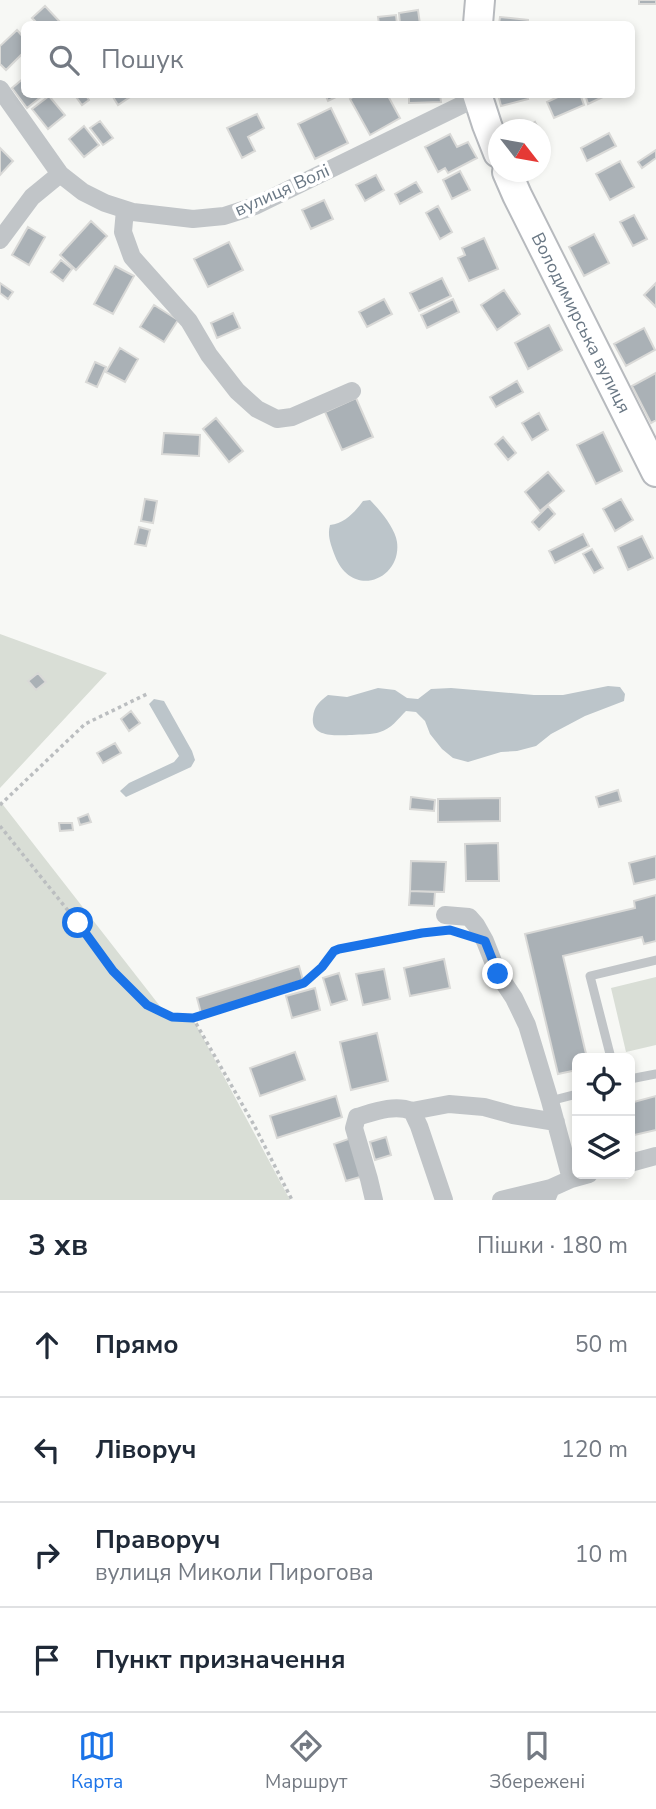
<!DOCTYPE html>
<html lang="uk">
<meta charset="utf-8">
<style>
:root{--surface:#fff;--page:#f2f2f3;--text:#1f2937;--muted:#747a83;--line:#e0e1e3;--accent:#1a73e8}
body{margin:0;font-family:"Nunito Sans",sans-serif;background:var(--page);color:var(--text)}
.controls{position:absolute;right:21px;bottom:21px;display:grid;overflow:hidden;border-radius:10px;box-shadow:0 4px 10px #0003}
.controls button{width:63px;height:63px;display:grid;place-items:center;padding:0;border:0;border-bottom:2px solid var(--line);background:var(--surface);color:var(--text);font:35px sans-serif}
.compass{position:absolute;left:488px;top:119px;width:63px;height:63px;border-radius:50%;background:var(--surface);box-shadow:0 4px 10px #0003;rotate:121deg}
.stop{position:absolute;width:21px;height:21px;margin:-16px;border:5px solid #1a73e8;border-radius:50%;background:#fff}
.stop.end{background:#1a73e8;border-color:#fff;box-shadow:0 2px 7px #0008}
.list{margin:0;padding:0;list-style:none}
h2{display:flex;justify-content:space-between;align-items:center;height:91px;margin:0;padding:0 28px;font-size:30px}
h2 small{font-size:23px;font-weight:400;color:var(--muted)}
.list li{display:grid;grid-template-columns:46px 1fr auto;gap:21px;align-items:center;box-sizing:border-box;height:105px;padding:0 28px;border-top:2px solid var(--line)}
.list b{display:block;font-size:26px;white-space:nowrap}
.list p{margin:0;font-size:23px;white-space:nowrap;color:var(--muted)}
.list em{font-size:23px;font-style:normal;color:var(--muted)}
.icon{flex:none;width:38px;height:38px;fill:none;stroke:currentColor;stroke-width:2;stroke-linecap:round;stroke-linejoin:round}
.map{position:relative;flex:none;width:656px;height:1200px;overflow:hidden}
.search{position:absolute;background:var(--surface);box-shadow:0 4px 10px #0003;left:21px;right:21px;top:21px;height:77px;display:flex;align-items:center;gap:18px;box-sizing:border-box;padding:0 24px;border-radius:10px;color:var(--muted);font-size:26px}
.sheet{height:511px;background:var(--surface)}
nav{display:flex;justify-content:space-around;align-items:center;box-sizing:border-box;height:98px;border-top:2px solid var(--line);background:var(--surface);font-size:19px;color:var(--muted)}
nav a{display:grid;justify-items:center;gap:4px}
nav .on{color:var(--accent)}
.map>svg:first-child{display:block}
</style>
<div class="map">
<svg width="656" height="1200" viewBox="0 0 656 1200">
<rect width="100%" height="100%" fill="#f7f8f5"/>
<path fill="#d9ded6" d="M0,634L107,673L0,788Z
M0,801L170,1019H193L290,1200H0Z
M656,977V1045L626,1052L611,988Z"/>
<path fill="#bcc5ca" d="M370,500C380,510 395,528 397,542C402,579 352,600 335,556C331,545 327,536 330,525C345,523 354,513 363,501Z
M608,686L620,687L625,694L624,701L585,716L551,734L536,746L517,751L501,752L468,762L453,758L442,749L430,734L425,721L416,712L406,711C398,719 391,729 380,732C372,735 361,734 352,735C339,735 310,739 313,717C314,706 320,701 328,695L347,697L378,688L395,690L407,698L418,699L431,689L451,688L534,695H563Z
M154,699L164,701L192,751L195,760L191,767L126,797L120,791L129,783L174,762L179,756L149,704Z"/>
<path fill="#aab1b6" stroke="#d9d9d7" stroke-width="2" d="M639,0H656V4H639Z
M45,6L61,23L60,24H38L32,18Z
M418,10L420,24H400L399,13Z
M396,15L397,24H379L378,17Z
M500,17L528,20V24H499Z
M17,30L24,38V52L6,70L0,64V46Z
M24,78V94H40L42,96L27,108L12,88Z
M74,94H85L89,100L82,105Z
M117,94H132L133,95L118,105L113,97Z
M325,94H342L328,101Z
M357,94H387L400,118L370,135L350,99Z
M409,94H440L441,102L409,103Z
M498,94H526L528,99L501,106Z
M564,94H580L584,105L554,118L547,102Z
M585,94H609L588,104Z
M49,96L65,115L48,129L32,109Z
M331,108L348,143L315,159L298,124Z
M257,114L264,128L248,137L255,151L242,158L227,128Z
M100,121L113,138L103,145L90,128Z
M535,122L539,130H521Z
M84,126L99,145L84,157L69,139Z
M609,133L616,146L587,161L581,148Z
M450,134L457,147L468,142L477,158L448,173L445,168L438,172L425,147Z
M0,148L13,161L0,175Z
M656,150V158L642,168L638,162Z
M620,161L634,187L610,200L596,174Z
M460,171L470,190L452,199L443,180Z
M376,175L384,190L365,201L356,185Z
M416,182L422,192L400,204L395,194Z
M324,200L333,219L311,229L302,210Z
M438,206L452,232L440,239L426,213Z
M634,215L647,239L633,246L620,222Z
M91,221L107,236L76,270L60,255Z
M28,227L45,237L29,265L12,255Z
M594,234L609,263L584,276L569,247Z
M484,238L498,269L469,281L458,258L465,255L462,248Z
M229,242L243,270L208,287L194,259Z
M61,260L72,269L63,281L51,272Z
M115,266L134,276L113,314L94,304Z
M442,278L451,296L419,311L410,293Z
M0,283L13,292L8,299L0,293Z
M656,283V307L644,295Z
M504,290L520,314L497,330L481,305Z
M384,299L392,314L367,327L359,312Z
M453,299L459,312L427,328L421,315Z
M154,305L178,320L164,342L140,327Z
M233,313L240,328L217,338L211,323Z
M549,325L562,350L528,369L515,343Z
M644,328L655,350L626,366L614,344Z
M120,348L138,359L125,382L106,372Z
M95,362L106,367L97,387L86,382Z
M656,373V420L651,423L632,386Z
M517,381L523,392L496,407L490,397Z
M356,398L373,437L342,450L325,412Z
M539,413L548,430L532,440L522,423Z
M216,418L243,451L229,462L203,429Z
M603,432L622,471L596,484L577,445Z
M164,433L200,435L199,456L162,454Z
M503,437L516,453L508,460L495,444Z
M548,472L564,491L540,511L525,492Z
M145,499L157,501L153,523L141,521Z
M621,499L633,520L615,531L603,509Z
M548,506L555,514L539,530L532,522Z
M139,527L150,530L146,546L135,544Z
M583,534L589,546L555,563L549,551Z
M642,536L653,558L628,570L618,547Z
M592,549L603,568L594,573L583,554Z
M38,673L46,682L36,690L28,681Z
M131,711L140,723L129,731L121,719Z
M115,743L121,753L103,763L97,753Z
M618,790L621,801L599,807L596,797Z
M411,797L435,800L434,811L410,809Z
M500,798V821L438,822V799Z
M88,814L91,822L80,825L78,818Z
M59,823H72L73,830L60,831Z
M498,843L499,881H466L465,844Z
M656,856V879L634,884L629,863Z
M411,861L446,862L444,892L410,891Z
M410,891L435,892L434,906L409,905Z
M656,895V941L644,944L642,937L563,956L587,1058H577V1070L558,1074L525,934L635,908L634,901Z
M444,959L450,988L410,996L404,968Z
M299,966L303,980L201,1013L197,998Z
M384,969L390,999L363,1005L356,974Z
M339,973L347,1000L331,1005L323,978Z
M315,988L320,1010L292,1018L286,996Z
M377,1033L388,1081L351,1090L340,1042Z
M295,1052L305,1080L260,1096L250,1068Z
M336,1096L342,1117L277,1138L270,1116Z
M656,1096V1130L630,1136V1103Z
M354,1137L367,1175L346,1181L334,1144Z
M386,1137L391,1155L375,1160L370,1142Z"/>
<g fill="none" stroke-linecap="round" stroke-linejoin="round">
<defs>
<g id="primary">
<path d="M478,24L480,0"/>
<path d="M477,94L487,125L498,153"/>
<path id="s1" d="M507,172L517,195L656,472"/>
</g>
</defs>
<use href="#primary" stroke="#b7babe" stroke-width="32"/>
<path stroke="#bbbec0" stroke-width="3.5" stroke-dasharray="3.5 3.5" stroke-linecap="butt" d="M0,805L85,724L149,693
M0,826L78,923L113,971L147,1005L172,1017L193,1018L254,1125L292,1200
M193,1018L304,983L322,967L334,951L339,949L422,933L439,931"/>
<path stroke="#c1c5c8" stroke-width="9" d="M611,1058L590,976L656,960
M630,1079L656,1074
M550,1101L577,1094"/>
<path stroke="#c1c5c8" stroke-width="18" d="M0,89L60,174L83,192L105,203L133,212L193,219L224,216L255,206L478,97
M125,210L123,232L132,257L189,321L209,355L237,391L257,409L277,419L292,417L352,391
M0,240L32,197L60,174
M445,915L469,917L476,925L485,941L498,974L514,998L527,1025L550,1101L571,1179
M412,1111L449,1104L484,1107L513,1115L556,1122
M630,1163L656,1156
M374,1200L369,1179L354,1128L357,1117C374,1112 394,1104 412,1111L419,1126L444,1200
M501,1200L551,1188
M546,1200L551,1188L571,1179L589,1174"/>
<use href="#primary" stroke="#fff" stroke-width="28"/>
</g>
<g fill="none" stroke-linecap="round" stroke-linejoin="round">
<path stroke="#1a73e8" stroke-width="9" d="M78,923L113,971L147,1005L172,1017L193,1018L304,983L322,967L334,951L339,949L422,933L450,930L485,941L498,974"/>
</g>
<g text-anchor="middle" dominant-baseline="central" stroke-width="7" stroke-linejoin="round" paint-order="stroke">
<g font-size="18" fill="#697784" stroke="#fff">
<text transform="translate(282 190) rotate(-24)">вулиця Волі</text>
<text stroke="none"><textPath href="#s1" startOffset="168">Володимирська вулиця</textPath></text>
</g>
</g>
</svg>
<div class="controls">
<button><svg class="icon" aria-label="locate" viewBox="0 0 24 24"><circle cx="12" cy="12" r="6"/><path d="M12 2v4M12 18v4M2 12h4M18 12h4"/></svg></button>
<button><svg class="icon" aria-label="layers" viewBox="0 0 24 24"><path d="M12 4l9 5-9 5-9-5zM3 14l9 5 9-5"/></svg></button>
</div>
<svg class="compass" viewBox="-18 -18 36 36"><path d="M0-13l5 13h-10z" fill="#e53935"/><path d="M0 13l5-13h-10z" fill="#747a83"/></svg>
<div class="stop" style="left:78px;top:923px"></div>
<div class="stop end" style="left:498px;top:974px"></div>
<div class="search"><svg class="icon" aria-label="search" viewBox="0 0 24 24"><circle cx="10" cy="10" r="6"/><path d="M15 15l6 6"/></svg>Пошук</div>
</div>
<section class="sheet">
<h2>3 хв<small>Пішки · 180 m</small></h2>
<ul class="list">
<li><svg class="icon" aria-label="ahead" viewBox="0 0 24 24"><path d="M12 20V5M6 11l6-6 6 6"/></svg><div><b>Прямо</b></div><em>50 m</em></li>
<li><svg class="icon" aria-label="left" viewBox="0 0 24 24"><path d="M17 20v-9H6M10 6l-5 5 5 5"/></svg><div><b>Ліворуч</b></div><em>120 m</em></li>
<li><svg class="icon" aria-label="right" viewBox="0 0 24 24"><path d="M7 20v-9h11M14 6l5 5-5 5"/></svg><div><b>Праворуч</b><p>вулиця Миколи Пирогова</p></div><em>10 m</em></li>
<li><svg class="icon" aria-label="arrive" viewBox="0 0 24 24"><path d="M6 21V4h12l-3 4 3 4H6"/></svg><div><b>Пункт призначення</b></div></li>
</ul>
</section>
<nav>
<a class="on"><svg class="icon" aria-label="map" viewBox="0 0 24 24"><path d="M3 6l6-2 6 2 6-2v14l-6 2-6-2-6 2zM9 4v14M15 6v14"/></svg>Карта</a>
<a><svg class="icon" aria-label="directions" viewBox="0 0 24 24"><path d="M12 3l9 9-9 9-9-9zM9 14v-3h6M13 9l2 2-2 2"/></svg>Маршрут</a>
<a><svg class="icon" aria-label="saved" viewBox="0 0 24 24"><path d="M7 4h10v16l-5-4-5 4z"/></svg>Збережені</a>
</nav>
